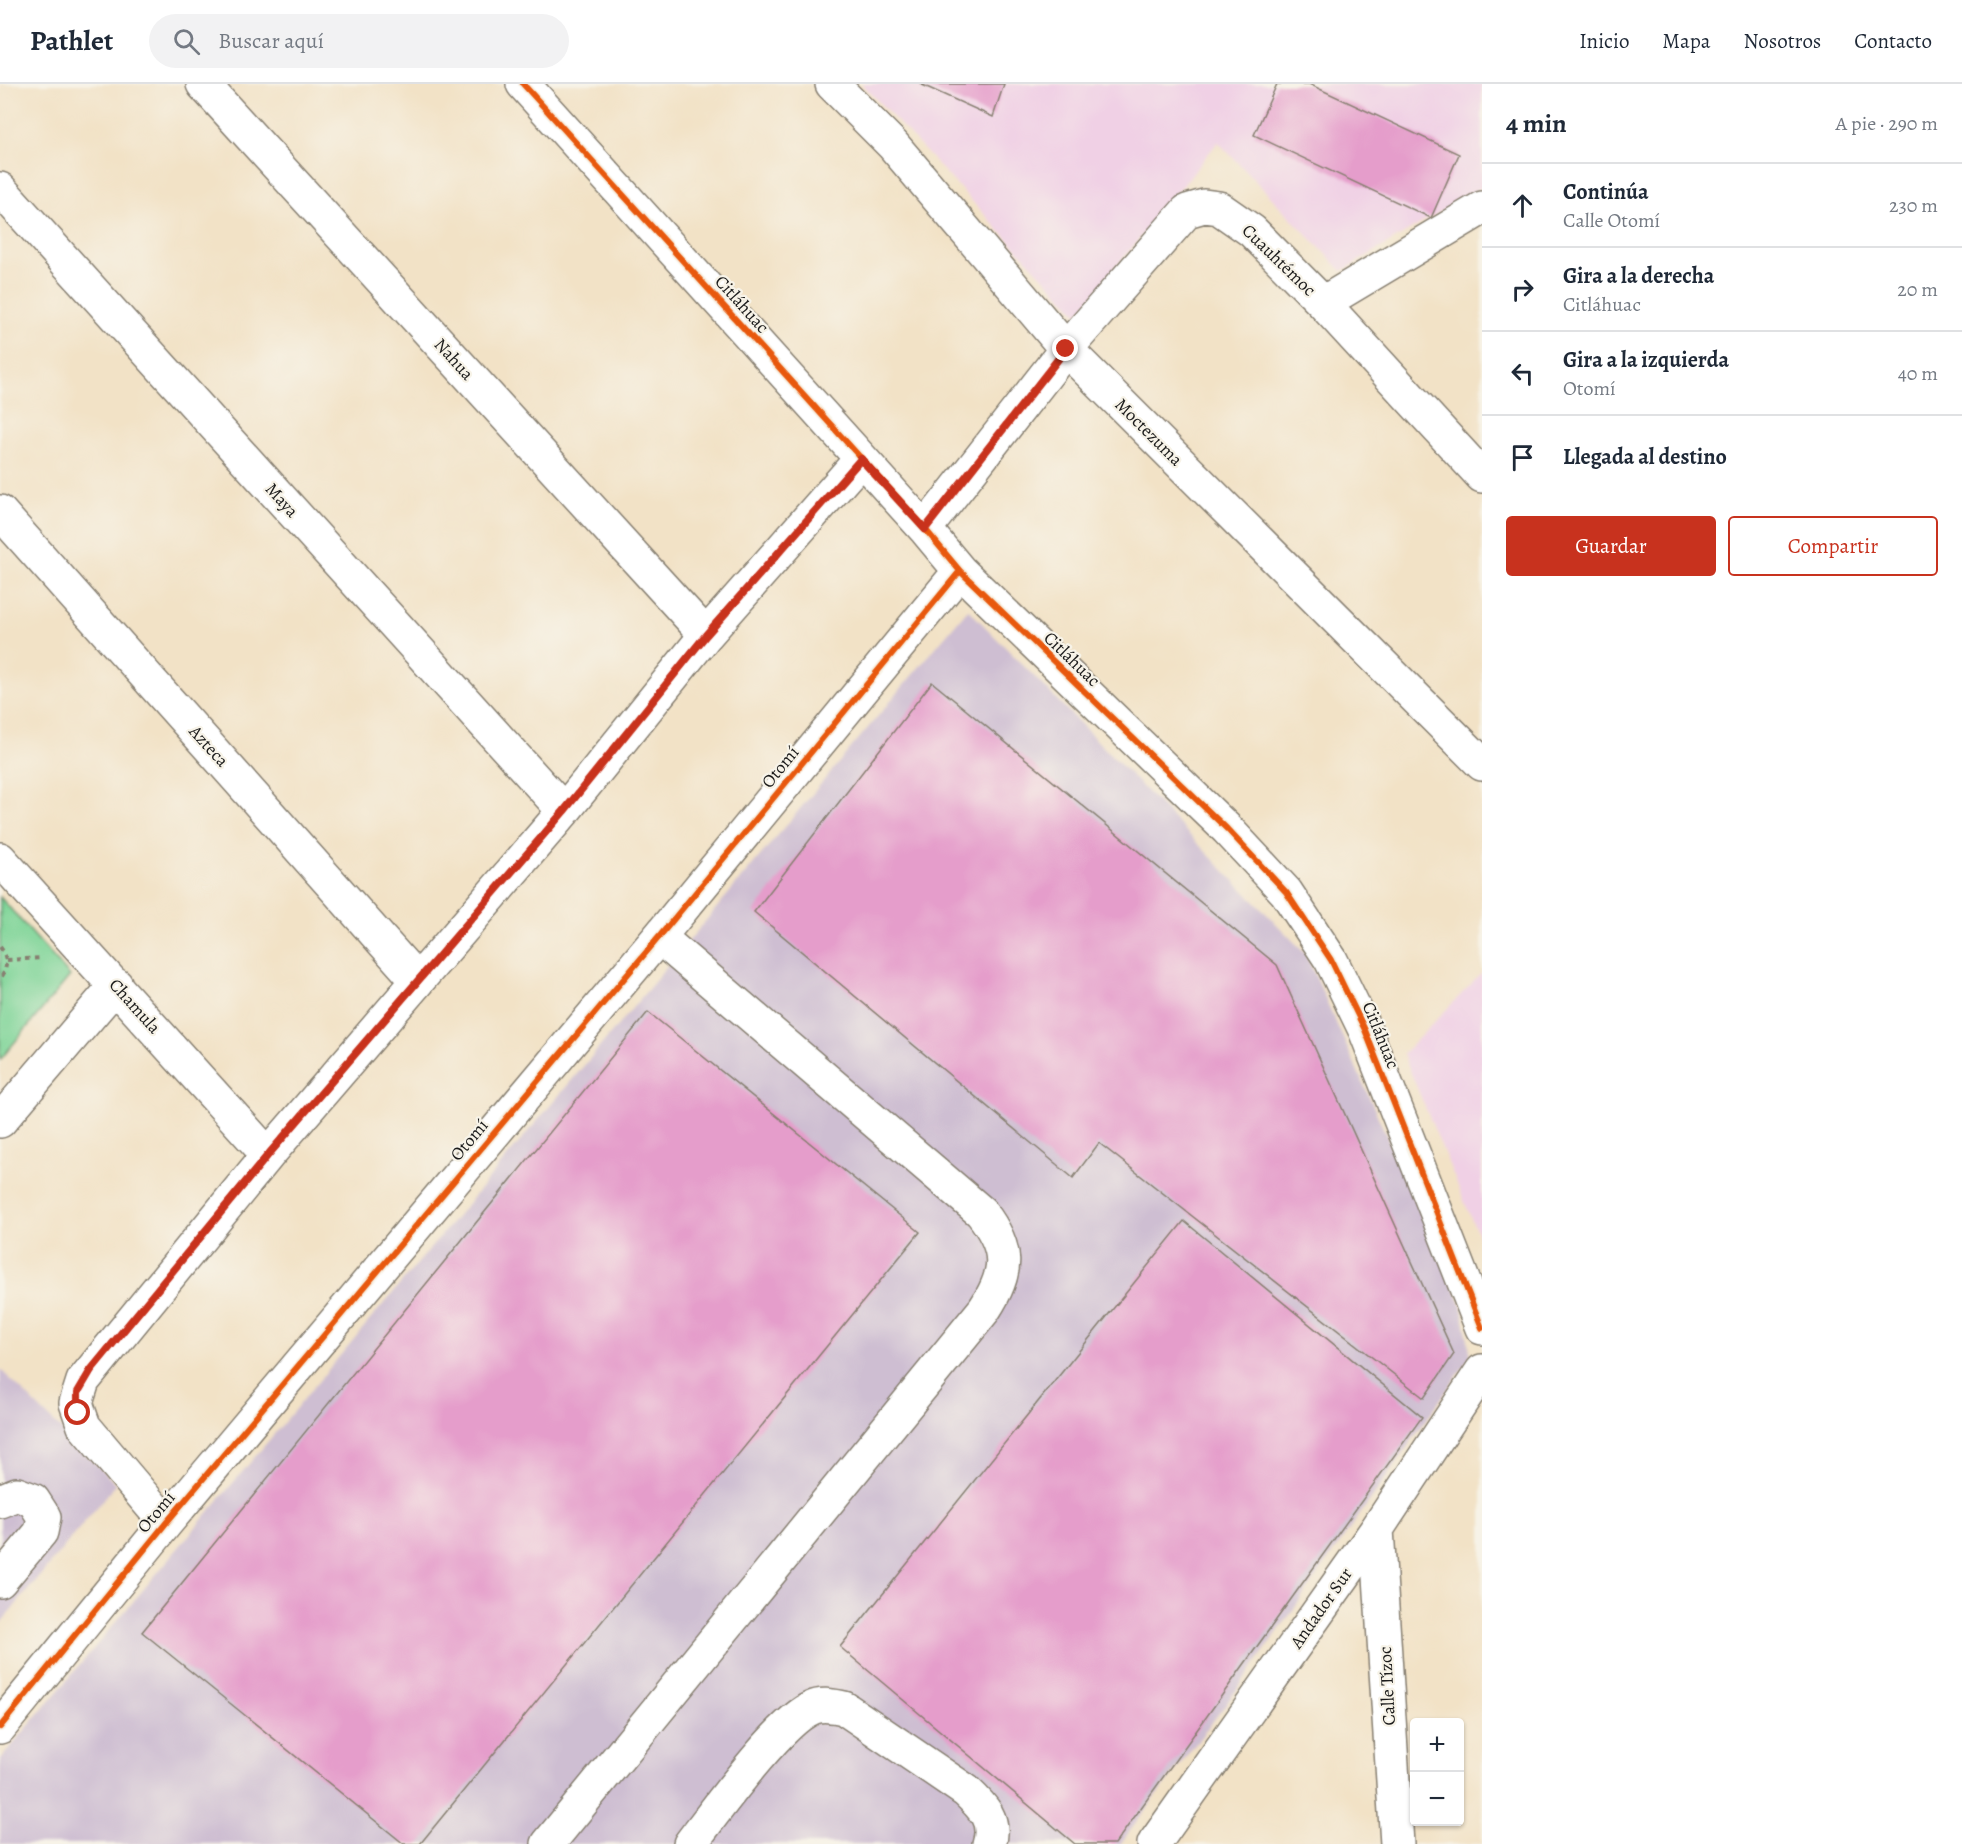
<!DOCTYPE html>
<html lang="es">
<meta charset="utf-8">
<style>
:root{--surface:#fff;--page:#f2f2f3;--text:#1f2937;--muted:#747a83;--line:#e0e1e3;--accent:#c8321e}
body{margin:0;font-family:Alegreya,serif;background:var(--page);color:var(--text)}
.controls{position:absolute;right:18px;bottom:18px;display:grid;overflow:hidden;border-radius:6px;box-shadow:0 2px 4px #0004}
.controls button{width:54px;height:54px;display:grid;place-items:center;padding:0;border:0;border-bottom:2px solid var(--line);background:var(--surface);color:var(--text);font:30px sans-serif}
.stop{position:absolute;width:18px;height:18px;margin:-14px;border:4px solid #c8321e;border-radius:50%;background:#fff}
.stop.end{background:#c8321e;border-color:#fff;box-shadow:0 2px 6px #0008}
.list{margin:0;padding:0;list-style:none}
h2{display:flex;justify-content:space-between;align-items:center;height:78px;margin:0;padding:0 24px;font-size:26px}
h2 small{font-size:20px;font-weight:400;color:var(--muted)}
.list li{display:grid;grid-template-columns:39px 1fr auto;gap:18px;align-items:center;box-sizing:border-box;height:84px;padding:0 24px;border-top:2px solid var(--line)}
.list b{display:block;font-size:22px;white-space:nowrap}
.list p{margin:0;font-size:20px;white-space:nowrap;color:var(--muted)}
.list em{font-size:20px;font-style:normal;color:var(--muted)}
.actions{display:flex;gap:12px;padding:18px 24px}
.actions a{flex:1;padding:14px 0;border:2px solid var(--accent);border-radius:6px;text-align:center;font-size:21px;color:var(--accent)}
.actions .main{background:var(--accent);color:#fff}
.icon{flex:none;width:33px;height:33px;fill:none;stroke:currentColor;stroke-width:2;stroke-linecap:round;stroke-linejoin:round}
.map{position:relative;flex:none;width:1482px;height:1760px;overflow:hidden}
header{display:flex;align-items:center;gap:36px;box-sizing:border-box;height:84px;padding:0 30px;background:var(--surface);border-bottom:2px solid var(--line)}
header strong{font-size:28px}
nav{display:flex;gap:33px;margin-inline-start:auto;font-size:21px}
.search{width:420px;height:54px;background:var(--page);display:flex;align-items:center;gap:15px;box-sizing:border-box;padding:0 21px;border-radius:33px;color:var(--muted);font-size:22px}
main{display:flex}
aside{flex:1;background:var(--surface)}
.map>svg:first-child{display:block}
</style>
<header>
<strong>Pathlet</strong>
<div class="search"><svg class="icon" aria-label="search" viewBox="0 0 24 24"><circle cx="10" cy="10" r="6"/><path d="M15 15l6 6"/></svg>Buscar aquí</div>
<nav><a>Inicio</a><a>Mapa</a><a>Nosotros</a><a>Contacto</a></nav>
</header>
<main>
<div class="map">
<svg width="1482" height="1760" viewBox="0 0 1482 1760">
<rect width="100%" height="100%" fill="#f7f3e8"/>
<filter id="ink" filterUnits="userSpaceOnUse"><feTurbulence type="fractalNoise" baseFrequency=".0167" numOctaves="2"/><feDisplacementMap in="SourceGraphic" scale="12" xChannelSelector="R" yChannelSelector="G"/><feConvolveMatrix kernelMatrix="1 2 1 2 8 2 1 2 1" color-interpolation-filters="sRGB"/></filter>
<filter id="wash" filterUnits="userSpaceOnUse"><feTurbulence type="fractalNoise" baseFrequency=".008" numOctaves="4" result="noise"/><feDisplacementMap in="SourceGraphic" scale="24" xChannelSelector="R" yChannelSelector="G"/><feGaussianBlur stdDeviation="1.35" result="paint"/><feColorMatrix in="noise" values="0 0 0 0 0 0 0 0 0 0 0 0 0 0 0 0 0 1.4 0 .05"/><feComposite in="paint" operator="in"/></filter>
<g filter="url(#wash)">
<rect width="100%" height="100%" fill="#f2e2c6"/>
<path fill="#f0d0e5" d="M862,0H1482V103L1342,187L1218,58L1078,230Z
M1482,889V1160L1403,970Z"/>
<path fill="#cebed2" d="M968,525L1305,869L1461,1219L1471,1272L1247,1592L1120,1760H0V1676Z
M0,1285L116,1400L0,1540Z"/>
<path fill="#7ed497" stroke="#4d785a" stroke-width="1.5" d="M0,813L70,892L0,976Z"/>
<g id="blocks">
<path fill="#e59dcb" d="M920,0H1004L993,33Z
M1277,0H1309L1459,70L1431,134L1254,51Z
M932,598L1277,881L1454,1270L1424,1314L1099,1059L1073,1094L754,828Z
M648,928L920,1148L420,1760H404L142,1548Z
M1184,1137L1422,1333L1115,1760H1075L840,1563Z"/>
</g>
</g>
<g filter="url(#ink)">
<use href="#blocks" fill-opacity="0" stroke="#877f71" stroke-width="1.5"/>
<g fill="none" stroke-linecap="round" stroke-linejoin="round">
<defs>
<path id="minor" d="M203,0L706,551
M523,0L925,445L960,487L1227,745L1286,808L1331,876L1365,946L1482,1244
M832,0L893,61L1066,265L1482,680
M0,105L564,727
M1323,219L1482,124
M0,428L417,896
M925,445L1066,265L1187,127L1204,122L1219,124L1252,147L1323,219L1482,392
M0,775L268,1071
M0,1037L116,901
M0,1417L17,1410L33,1416L44,1433L41,1448L0,1497
M166,1439L84,1342L76,1319L83,1297L268,1071L564,727L706,551L861,375
M1377,1445L1397,1760
M0,1643L166,1439L659,853L960,487
M548,1760L984,1226C1009,1188 1010,1165 981,1128L659,853
M690,1760C714,1729 780,1637 812,1624C822,1619 833,1622 844,1624L966,1707C982,1722 997,1736 989,1760
M1154,1760L1377,1445L1482,1287"/>
</defs>
<use href="#minor" stroke="#877f71" stroke-width="36"/>
<path stroke="#877f71" stroke-width="4" stroke-dasharray="4.5 4.5" stroke-linecap="butt" d="M0,863C8,873 8,885 0,895
M7,876L42,874"/>
<use href="#minor" stroke="#fff" stroke-width="33"/>
<defs>
<path id="cycleway" d="M523,0L925,445L960,487L1227,745L1286,808L1331,876L1365,946L1482,1244
M0,1643L166,1439L659,853L960,487"/>
</defs>
<use href="#cycleway" stroke="#f7f3e8" stroke-width="10"/>
<use href="#cycleway" stroke="#e8590c" stroke-width="6"/>
</g>
</g>
<g fill="none" stroke-linecap="round" stroke-linejoin="round" filter="url(#ink)">
<path stroke="#c8321e" stroke-width="8" d="M78,1329V1308L91,1286L268,1071L564,727L706,551L861,375L925,445L1066,265"/>
</g>
<g text-anchor="middle" dominant-baseline="central" stroke-width="4.5" stroke-linejoin="round" paint-order="stroke">
<g font-size="18" fill="#1c1c1c" stroke="#f7f3e8">
<text transform="translate(1279 176) rotate(44)">Cuauhtémoc</text>
<text transform="translate(742 220) rotate(48)">Citláhuac</text>
<text transform="translate(454 275) rotate(48)">Nahua</text>
<text transform="translate(1149 348) rotate(45)">Moctezuma</text>
<text transform="translate(282 416) rotate(48)">Maya</text>
<text transform="translate(1072 575) rotate(44)">Citláhuac</text>
<text transform="translate(209 662) rotate(48)">Azteca</text>
<text transform="translate(780 683) rotate(-51)">Otomí</text>
<text transform="translate(135 922) rotate(48)">Chamula</text>
<text transform="translate(1381 951) rotate(68)">Citláhuac</text>
<text transform="translate(469 1056) rotate(-50)">Otomí</text>
<text transform="translate(156 1428) rotate(-50)">Otomí</text>
<text transform="translate(1321 1524) rotate(-55)">Andador Sur</text>
<text transform="translate(1387 1602) rotate(-93)">Calle Tízoc</text>
</g>
</g>
</svg>
<div class="controls">
<button>+</button>
<button>−</button>
</div>
<div class="stop" style="left:78px;top:1329px"></div>
<div class="stop end" style="left:1066px;top:265px"></div>
</div>
<aside>
<h2>4 min<small>A pie · 290 m</small></h2>
<ul class="list">
<li><svg class="icon" aria-label="ahead" viewBox="0 0 24 24"><path d="M12 20V5M6 11l6-6 6 6"/></svg><div><b>Continúa</b><p>Calle Otomí</p></div><em>230 m</em></li>
<li><svg class="icon" aria-label="right" viewBox="0 0 24 24"><path d="M7 20v-9h11M14 6l5 5-5 5"/></svg><div><b>Gira a la derecha</b><p>Citláhuac</p></div><em>20 m</em></li>
<li><svg class="icon" aria-label="left" viewBox="0 0 24 24"><path d="M17 20v-9H6M10 6l-5 5 5 5"/></svg><div><b>Gira a la izquierda</b><p>Otomí</p></div><em>40 m</em></li>
<li><svg class="icon" aria-label="arrive" viewBox="0 0 24 24"><path d="M6 21V4h12l-3 4 3 4H6"/></svg><div><b>Llegada al destino</b></div></li>
</ul>
<div class="actions"><a class="main">Guardar</a><a>Compartir</a></div>
</aside>
</main>
